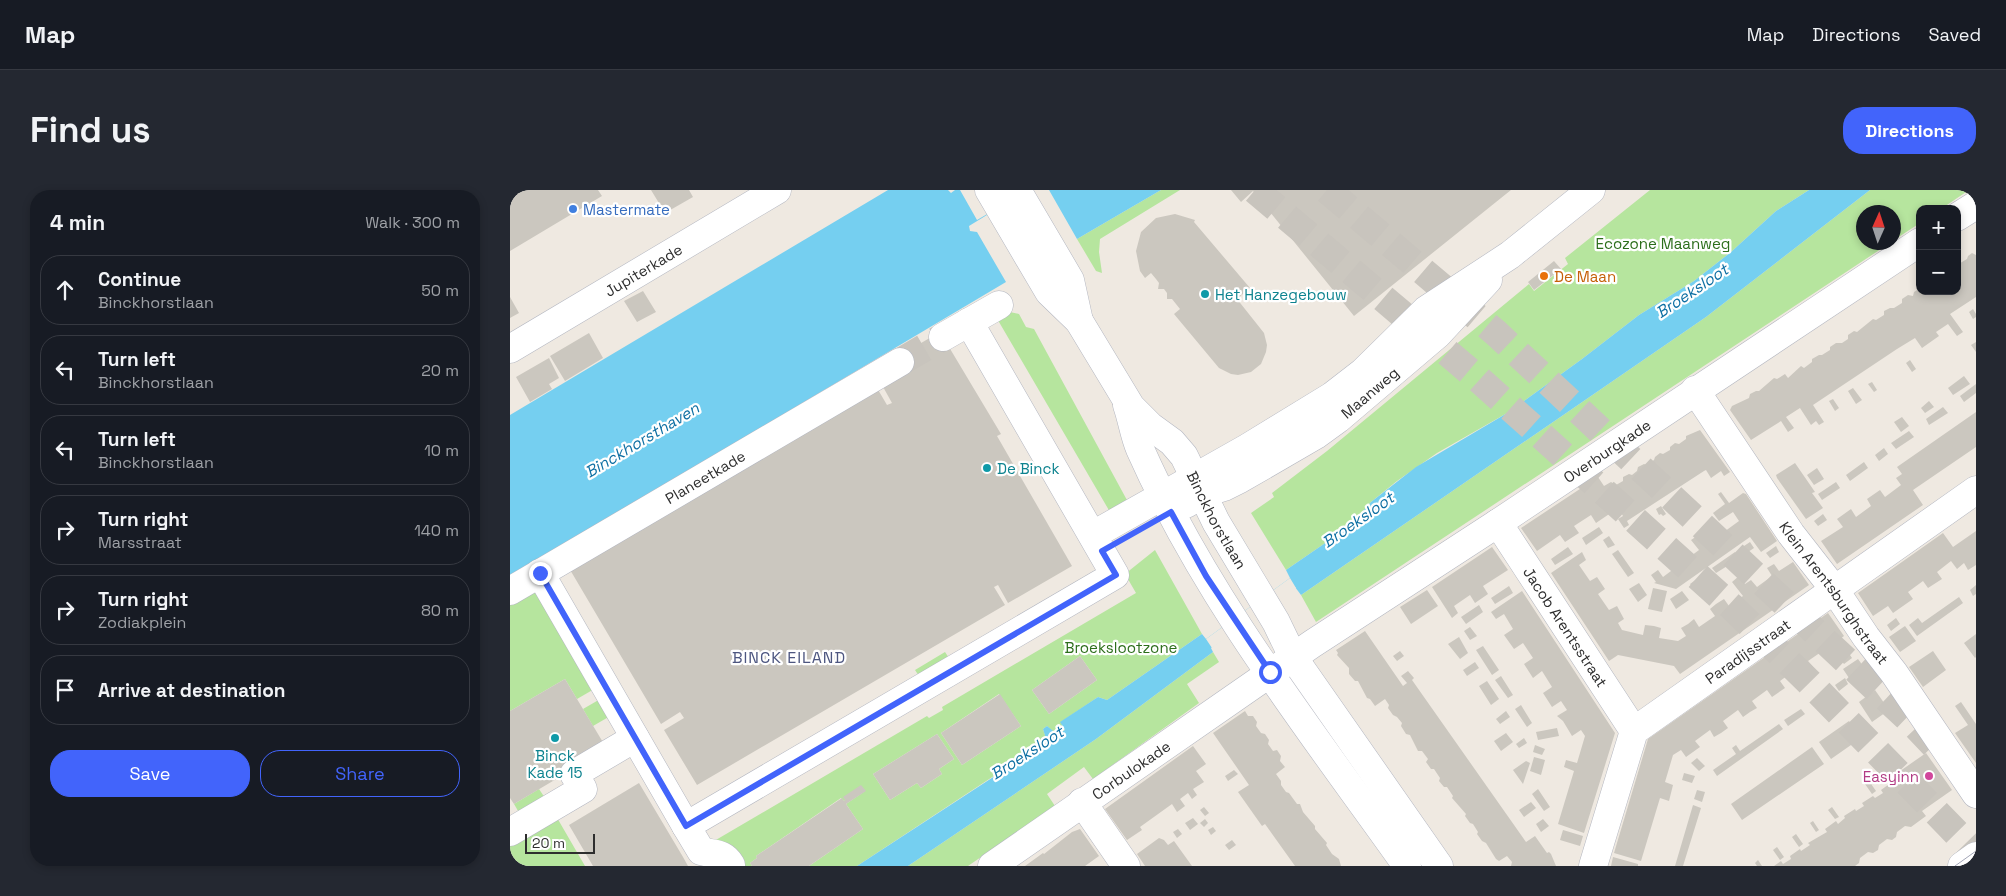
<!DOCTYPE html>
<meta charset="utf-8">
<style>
:root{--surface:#171b24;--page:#242831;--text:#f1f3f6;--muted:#9ea1a6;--line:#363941;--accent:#4264fb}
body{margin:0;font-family:"Space Grotesk",sans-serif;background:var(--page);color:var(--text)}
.controls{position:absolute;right:15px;top:15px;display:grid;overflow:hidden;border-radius:10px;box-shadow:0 2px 8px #0003}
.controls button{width:45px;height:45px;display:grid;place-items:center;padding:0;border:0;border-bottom:1px solid var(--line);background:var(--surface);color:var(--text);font:25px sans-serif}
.compass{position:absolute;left:1346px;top:15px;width:45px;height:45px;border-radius:50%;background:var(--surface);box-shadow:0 2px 8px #0003;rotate:3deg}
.scale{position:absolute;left:15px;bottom:12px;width:70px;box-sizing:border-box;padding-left:5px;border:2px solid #2e2e2e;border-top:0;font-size:14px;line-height:18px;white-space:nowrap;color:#2e2e2e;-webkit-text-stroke:4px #fff;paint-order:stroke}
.stop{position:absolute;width:15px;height:15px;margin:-11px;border:4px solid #4264fb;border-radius:50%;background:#fff}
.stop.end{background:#4264fb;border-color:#fff;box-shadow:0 1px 5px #0008}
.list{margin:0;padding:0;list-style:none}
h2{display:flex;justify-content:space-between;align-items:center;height:65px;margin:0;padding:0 20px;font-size:21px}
h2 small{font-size:16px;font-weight:400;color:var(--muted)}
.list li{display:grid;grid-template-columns:32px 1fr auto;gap:15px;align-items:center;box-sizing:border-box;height:70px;margin:0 10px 10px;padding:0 10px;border:1px solid var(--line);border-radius:20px}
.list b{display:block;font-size:19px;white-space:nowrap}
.list p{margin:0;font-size:16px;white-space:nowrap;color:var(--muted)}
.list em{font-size:16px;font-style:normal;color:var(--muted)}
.actions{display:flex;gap:10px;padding:15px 20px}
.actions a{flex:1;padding:11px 0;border:1px solid var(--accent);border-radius:20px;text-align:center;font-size:18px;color:var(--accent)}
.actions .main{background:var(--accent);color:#fff}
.icon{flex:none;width:28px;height:28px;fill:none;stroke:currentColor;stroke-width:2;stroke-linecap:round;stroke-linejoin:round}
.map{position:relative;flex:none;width:1466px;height:676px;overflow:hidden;border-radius:20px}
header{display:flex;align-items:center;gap:30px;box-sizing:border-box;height:70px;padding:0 25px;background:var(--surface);border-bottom:1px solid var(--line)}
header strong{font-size:24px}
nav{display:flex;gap:28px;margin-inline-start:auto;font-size:18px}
.intro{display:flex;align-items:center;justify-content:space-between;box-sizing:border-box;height:120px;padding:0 30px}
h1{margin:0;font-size:35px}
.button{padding:12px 22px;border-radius:20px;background:var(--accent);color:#fff;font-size:18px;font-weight:700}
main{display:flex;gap:30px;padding:0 30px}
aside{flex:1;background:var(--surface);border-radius:20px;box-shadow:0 2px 8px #0003}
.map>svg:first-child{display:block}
</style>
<header>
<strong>Map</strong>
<nav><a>Map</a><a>Directions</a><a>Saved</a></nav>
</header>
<div class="intro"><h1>Find us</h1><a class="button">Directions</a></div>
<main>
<aside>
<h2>4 min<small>Walk · 300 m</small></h2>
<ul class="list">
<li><svg class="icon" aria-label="ahead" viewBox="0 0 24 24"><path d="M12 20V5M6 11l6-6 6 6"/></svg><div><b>Continue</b><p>Binckhorstlaan</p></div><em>50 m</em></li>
<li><svg class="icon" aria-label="left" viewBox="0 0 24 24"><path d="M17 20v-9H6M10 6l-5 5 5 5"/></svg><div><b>Turn left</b><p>Binckhorstlaan</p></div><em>20 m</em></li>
<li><svg class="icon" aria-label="left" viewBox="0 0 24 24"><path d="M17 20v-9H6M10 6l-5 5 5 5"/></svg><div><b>Turn left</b><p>Binckhorstlaan</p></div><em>10 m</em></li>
<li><svg class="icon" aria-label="right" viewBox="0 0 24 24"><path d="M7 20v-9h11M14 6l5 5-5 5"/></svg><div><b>Turn right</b><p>Marsstraat</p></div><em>140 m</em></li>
<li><svg class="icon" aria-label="right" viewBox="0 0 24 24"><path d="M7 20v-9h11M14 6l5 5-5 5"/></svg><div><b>Turn right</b><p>Zodiakplein</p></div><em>80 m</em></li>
<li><svg class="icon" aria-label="arrive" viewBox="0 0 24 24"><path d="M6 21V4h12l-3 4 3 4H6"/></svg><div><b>Arrive at destination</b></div></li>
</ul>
<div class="actions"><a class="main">Save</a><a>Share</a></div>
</aside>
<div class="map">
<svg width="1466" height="676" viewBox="0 0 1466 676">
<rect width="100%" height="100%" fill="#efe9e1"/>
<path fill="#b6e59e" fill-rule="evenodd" d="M651,0H670L590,49L589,62L592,83L586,81L567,49Z
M1140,0H1299L1266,21L1221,62L1184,91L1129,125L1072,169L999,222L927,263L887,291L861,312L840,336L776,380L741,323L764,307L762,303L817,261L1019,94L1024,101L1058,74L1055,68Z
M1360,0H1459L1431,19H1410V33L1384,50V22H1354V52L1380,53L806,432L791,405L1196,127Z
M495,121L509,124L516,137L524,139L618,312L600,322L489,132L487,126Z
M645,360L692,444L597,510L588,507L551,532L555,540L547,545L537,536L533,539L537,551L347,676H299L353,639L336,614L355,601L334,611L331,608L246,666L247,668L240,673L242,676H220L199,654L417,526L419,528L433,520L432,517L626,403L615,384ZM570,466L587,490L539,524L522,500ZM489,504L511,536L452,575L431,543ZM427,544L444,569L429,579L432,584L411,598L407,593L380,610L363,584Z
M27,399L86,498L67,509L55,489L0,521V415Z
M435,462L439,468L409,486L405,480Z
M703,462L709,472L677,494L689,513L583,589L574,577L537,604L545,616L458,676H398L586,549Z
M92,508L102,525L83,536L73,519Z
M29,599L37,611L11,626L4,614Z
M46,626L75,676H0V655Z"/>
<path fill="#75cff0" d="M378,0H438L441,3L445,0H518L459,36L460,41L467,42L496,92L0,387V225Z
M539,0H651L567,49Z
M1299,0H1360L1196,127L791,405L785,397L701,458L703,462L586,549L398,676H347L537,552L533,539L537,536L547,544L555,540L550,532L588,507L597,510L692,444L696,449L780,388L776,380L840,336L861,312L906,277L999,222L1072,169L1129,125L1184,91L1221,62L1266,21Z"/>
<path fill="#efe9e1" d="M450,0H519L467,30Z
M780,388L786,398L702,458L696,449Z"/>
<path fill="#cbc7bf" d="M0,0H88L92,6L0,61Z
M141,0H179L183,7L155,23Z
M721,0H1001L844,126L743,1L731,12Z
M665,24L685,30L684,32L740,98L727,109L754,143L757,155L756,162L751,174L741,182L728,185L721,184L709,178L664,124L670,119L662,109H657V103L654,99H648L649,93L646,89L641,83L635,88L630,81L626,61L631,42L646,28Z
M1462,63L1466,65V107L1440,124L1453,142L1447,146L1438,134L1426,142L1429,146L1412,158L1405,148L1387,159L1303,215L1314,232L1309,235L1306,231L1301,235L1290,218L1276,227L1284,238L1278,242L1271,231L1241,250L1220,220L1222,216L1239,208L1240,204L1246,201H1249L1264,188L1267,189L1275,184L1278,188L1291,176L1294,178L1302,172V169L1309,165H1312L1320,160V157L1326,153H1332L1338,149V145L1344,141L1347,142L1363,129L1366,130L1374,125V121L1380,118H1384L1392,113V109L1398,105L1403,106L1404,102L1410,98V101H1447V75L1457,69L1458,66Z
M1044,71L1051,79L1024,100L1018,92Z
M133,101L146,122L127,132L114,111Z
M0,107L9,123L0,128Z
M1463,119L1466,124V127L1463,129L1459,122Z
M430,142L491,244L487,246L562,376L498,413L488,395L484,397L495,415L187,595L154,540L174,528L170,522L151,534L59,378L367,198L377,215L382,213L372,195L387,167Z
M79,143L93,168L55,191L40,166Z
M1466,152V162L1461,155Z
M39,168L49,188L39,194L42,199L20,212L6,187Z
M1400,170L1406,179L1402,182L1396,173Z
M1454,186L1460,194L1443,205L1438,198Z
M1362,192L1367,200L1364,202L1358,194Z
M1466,194V203L1454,212L1450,206Z
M1343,198L1352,210L1346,214L1338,201Z
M1323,209L1329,218L1325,221L1319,211Z
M1419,211L1424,217L1415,223L1411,218Z
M1433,217L1438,223L1419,235L1416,229Z
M1466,222V257L1403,300L1413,315L1327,374L1311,351L1333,337L1327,329L1341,319L1346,327L1361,316L1357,309L1370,300L1375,307L1391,295L1386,288L1392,284L1387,277Z
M1392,227L1399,236L1391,242L1384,232Z
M1190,240L1220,282L1214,286L1211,281L1201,288L1196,280L1194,281L1117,331L1119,335L1114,338L1108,329L1113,326L1108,318L1086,333L1081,325L1064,336L1069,343L1055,352L1050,345L1027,361L1011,338L1088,287L1094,296L1101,292L1106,295L1113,291V287L1119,284L1122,285L1127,281L1128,277L1134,274L1137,275L1144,270L1145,267L1150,263L1153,264L1160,260V257L1165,253L1169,254L1176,249V246Z
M1399,241L1404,247L1386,259L1381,253Z
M1374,258L1378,264L1369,271L1365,265Z
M1354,272L1358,278L1340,291L1336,285Z
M1285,273L1305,302L1302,303L1313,318L1296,329L1267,288L1266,285Z
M1307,278L1314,289L1304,295L1297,285Z
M1326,292L1330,298L1312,310L1308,304Z
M1211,302L1219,313L1233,303L1236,304L1267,351L1251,362L1240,347L1166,399L1144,393L1146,392L1141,385L1148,380L1153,387L1189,360L1181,350L1190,344L1197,354L1199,352L1196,348L1203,342L1207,347L1229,331L1223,322L1209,331L1203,323L1215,314L1208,304Z
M1151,316L1156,324L1153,326L1151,324L1149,325L1146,319Z
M1313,324L1317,330L1308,336L1304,331Z
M1135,326L1140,334L1135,337L1130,330Z
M1089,337L1093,343L1076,355L1072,348Z
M1466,341V375L1458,380L1454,373L1447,379L1441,371L1427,382L1432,389L1418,398L1413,391L1398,402L1403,409L1383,423L1378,416L1363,426L1348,403L1433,343L1443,357Z
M1099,346L1105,355L1098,358L1093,350Z
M1240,352L1244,358L1235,364L1231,358Z
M1266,356L1269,362L1260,368L1256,363Z
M982,357L998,380L973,396L978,404L965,413L960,405L944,416L948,423L942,428L922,397Z
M1058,357L1063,364L1045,375L1041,369Z
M1108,360L1124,383L1118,387L1102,364Z
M1072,362L1076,370L1069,375L1080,391L1087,387L1095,399L1088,404L1099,420L1107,416L1114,429L1108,433L1112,440L1133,445L1135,435L1144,436L1151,438L1149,448L1168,451L1176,446L1171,438L1178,434L1184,429L1189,437L1205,426L1200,419L1206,414L1214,409L1219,416L1233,406L1222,392L1229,386L1235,394L1241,390L1247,397L1262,386L1257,378L1264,374L1269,381L1283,372L1299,395L1170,484L1164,476L1108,465L1099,471L1041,383Z
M1225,362L1230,368L1206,383L1202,378Z
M1198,381L1202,387L1184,400L1180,394Z
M1129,393L1137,405L1128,412L1119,399Z
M1466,395V404L1463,406L1460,400Z
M999,396L1003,403L985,414L981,408Z
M1143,398L1157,401L1152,422L1138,419Z
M917,400L928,416L901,434L890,417Z
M1012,401L1105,543L1074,643L1048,634L1064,581L1054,577L1056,570L1067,573L1075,546L1071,540L1062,546L1053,531L1047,526L1057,520L1051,511L1042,517L1033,503L1042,497L1032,481L1023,488L1014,474L1023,468L1013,453L1004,459L994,445L1003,439L994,424L986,429L981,422Z
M1172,401L1179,410L1166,419L1160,409Z
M1449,407L1453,413L1407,446L1399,435L1408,428L1412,433Z
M969,415L973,422L956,434L951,427Z
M1318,423L1334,446L1321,456L1326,463L1319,467L1314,460L1298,471L1304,478L1290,488L1285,480L1270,491L1275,498L1262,507L1257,500L1242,511L1247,518L1240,522L1233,527L1228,520L1213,531L1218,538L1211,543L1204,547L1200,540L1185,551L1190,557L1176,567L1171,560L1163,565L1155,592L1163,595L1159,611L1150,608L1131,671L1104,663L1138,549Z
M1386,428L1390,434L1381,441L1377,435Z
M1395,436L1406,451L1390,462L1379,447Z
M960,437L967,446L960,450L954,441Z
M855,441L893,496L897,493L891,486L898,481L904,488L902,490L1016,652L1025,646L1037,663L1039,662L1041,664L1046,676H1001L1002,672L997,666L989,671L986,669L976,653L972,651L967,644L968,642L963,634L960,633L955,626L956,624L942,608L943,606L937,597H934L929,591L930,588L924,579H921L916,572L918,569L912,561H908L900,545L896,544L891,536L892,533L887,527L883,525L878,518L879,515L875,509L865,516L860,509L857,508L848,491H845L839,484V478L827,465L828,463L826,460Z
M1466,444V467L1465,468L1454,453Z
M949,447L958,463L950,469L938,454Z
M973,456L989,480L982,485L966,460Z
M890,461L894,466L887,471L883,466Z
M1423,461L1436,480L1413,497L1399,477Z
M1338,462L1342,468L1334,474L1329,468Z
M570,466L587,490L539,524L522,500Z
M1348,469L1359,484L1343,494L1333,479Z
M965,472L969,478L957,486L953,480Z
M991,486L1003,505L998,508L985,490Z
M1335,488L1338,494L1329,501L1325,495Z
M55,489L97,559L4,614L0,608V521Z
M977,491L989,509L981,515L969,496Z
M1320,498L1324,504L1307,516L1303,510Z
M1365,500L1379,520L1362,532L1349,512Z
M490,504L511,536L452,575L431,543Z
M1451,512L1466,534V573L1445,543L1458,535L1445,516Z
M1011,515L1022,533L1017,537L1005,519Z
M1291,519L1295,524L1278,536L1274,530Z
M735,521L738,526H743L747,532L746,536L751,543L755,544L759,550L758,554L763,561L767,560L771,566L770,571L775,577L766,584L771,591V595L776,602L779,603L787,614H790L793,622L805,636V639L817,653L816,655L822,664L829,669L831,676H785L755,634L752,636L728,602L739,595L703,543Z
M996,521L1000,527L990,534L986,529Z
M1339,531L1351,548L1321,569L1309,552Z
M1269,534L1273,539L1207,586L1203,580L1226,564L1222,558L1226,555L1230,561Z
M1047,538L1049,546L1028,550L1026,542Z
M996,543L1003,552L991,561L984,551Z
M427,544L444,569L429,579L432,584L411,598L407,593L380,610L363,584Z
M1014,548L1017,553L1009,558L1006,554Z
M1025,555L1035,559L1032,565L1023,562Z
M683,556L696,574L686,581L694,592L683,599L687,605L682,609L678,603L670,609L675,616L667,622L662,614L630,637L632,640L617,650L595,619Z
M1302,557L1314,574L1232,630L1221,614Z
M1416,563L1442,600L1412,621L1416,626L1401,637L1395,636L1387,642L1386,647L1382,650L1377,649L1369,655L1368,660L1363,663L1358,662L1350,668L1349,673L1345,676H1264L1271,671L1273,674L1281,669L1280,666L1290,659L1291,661L1300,655L1298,653L1317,642L1315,639L1326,631L1328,634L1335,628L1334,626L1345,619L1346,621L1354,616L1352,613L1363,606L1365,608L1373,603L1371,600L1382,592L1370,575L1374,572L1383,586Z
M1024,567L1035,570L1031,585L1020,581Z
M1187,568L1195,576L1189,581L1181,573Z
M1016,571L1020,573L1013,594L1003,580Z
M724,580L728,584L718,591L715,586Z
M1174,583L1185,586L1182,593L1172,590Z
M1359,591L1366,601L1362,604L1355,594Z
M129,593L173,667L178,676H83L59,635Z
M351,595L356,601L336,614L353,639L299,676H242L240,673L247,668L246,666L332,608L334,611L335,610L333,607Z
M1028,599L1040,617L1034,621L1022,604Z
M1187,600L1195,602L1192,612L1184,609Z
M1021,612L1026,618L1014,627L1009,620Z
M1183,615L1191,618L1173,676H1165Z
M694,617L699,623L695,626L690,620Z
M1322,617L1329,627L1325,629L1318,620Z
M683,628L688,634L680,640L675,633Z
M695,629L698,633L694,637L690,633Z
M1033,629L1039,636L1031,642L1026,634Z
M1303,631L1309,640L1306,642L1300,633Z
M703,637L706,641L701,645L698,640Z
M570,639L589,666L575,676H515L533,663L534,664L562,642Z
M668,639L672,644L667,648L663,642Z
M1053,640L1073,646L1070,656L1050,650Z
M1286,644L1293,654L1289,657L1282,647Z
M649,648L654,650L658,655L664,651L682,676H635L627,664Z
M722,650L726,655L719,660L715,655Z
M1267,657L1274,667L1270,670L1263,660Z
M1103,667L1128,674V676H1101Z
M1248,670L1252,676H1247L1245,673Z"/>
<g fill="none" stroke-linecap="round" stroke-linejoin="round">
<path stroke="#c8c4bd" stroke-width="28" stroke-dasharray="28 14" stroke-linecap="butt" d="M390,172L433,147"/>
<path stroke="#c8c4bd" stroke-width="28" stroke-dasharray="28 14" stroke-linecap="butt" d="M745,0L964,185L1223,418L1299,492L1466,663
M817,0L986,143L1405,535L1424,555"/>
<defs>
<g id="minor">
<path id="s1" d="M479,0L539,102L569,131L621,217L640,236L662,252L674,266L706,332L766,432L783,467L929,676"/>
<path d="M507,0L560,90L569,131"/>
<path d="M1447,27L1466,15"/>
<path d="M433,147L489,115"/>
<path id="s2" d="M0,159L267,0"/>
<path id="s3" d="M1185,200L1281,344L1324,399L1356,447L1384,483L1466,604"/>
<path d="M617,215C622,229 624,245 630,259C697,410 802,542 897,676"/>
<path id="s4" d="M676,314L695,303L714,297L730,289L806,245L828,229L928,144L978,90"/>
<path id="s5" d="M988,333L1124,541"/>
<path d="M583,345L737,258L822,206L853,182L916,120L1000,65L1081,0"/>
<path d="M30,383L176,636"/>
<path id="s6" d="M0,401L390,172"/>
<path d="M572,612L616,676"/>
<path d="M0,642L73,599L64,584L125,548"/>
<path d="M221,675C213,662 205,665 191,661L176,636L605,385L459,132"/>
<path id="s7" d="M482,676L802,454L988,333L1410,52"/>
<path id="s8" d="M1083,676L1124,541L1466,300"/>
<path d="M1452,676L1466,666"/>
</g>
</defs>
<use href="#minor" stroke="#b4b7c1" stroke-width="29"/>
<use href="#minor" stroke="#fff" stroke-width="28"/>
<path stroke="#a3a6b8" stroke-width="1" d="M1445,676L1466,661
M1463,676L1466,674"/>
</g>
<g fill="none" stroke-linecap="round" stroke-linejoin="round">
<path stroke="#4264fb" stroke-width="6" d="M30,383L176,636L606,385L592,361L661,322L696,386L760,482"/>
</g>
<circle fill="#3f7fe0" stroke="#fff" stroke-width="2" cx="63" cy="19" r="5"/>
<circle fill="#e8710a" stroke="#fff" stroke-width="2" cx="1034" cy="86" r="5"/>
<g fill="#0f9aa8" stroke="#fff" stroke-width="2">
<circle cx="695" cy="104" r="5"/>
<circle cx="477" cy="278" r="5"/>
<circle cx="45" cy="548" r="5"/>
</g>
<circle fill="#d1479c" stroke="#fff" stroke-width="2" cx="1419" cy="586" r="5"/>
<g text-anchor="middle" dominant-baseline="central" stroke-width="4.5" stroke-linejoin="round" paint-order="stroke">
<g font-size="15" fill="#366cbe" stroke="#fff" text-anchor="start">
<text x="73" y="19">Mastermate</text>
</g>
<g font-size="15" fill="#2c6e1b" stroke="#fff">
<text x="1153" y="53">Ecozone Maanweg</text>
<text x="611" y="457">Broekslootzone</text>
</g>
<g font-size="15" fill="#2e2e2e" stroke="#fff">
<text stroke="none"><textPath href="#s2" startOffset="155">Jupiterkade</textPath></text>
<text stroke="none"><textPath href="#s4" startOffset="216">Maanweg</textPath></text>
<text stroke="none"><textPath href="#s7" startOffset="742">Overburgkade</textPath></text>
<text stroke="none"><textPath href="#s6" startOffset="226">Planeetkade</textPath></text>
<text stroke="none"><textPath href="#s1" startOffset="405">Binckhorstlaan</textPath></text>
<text stroke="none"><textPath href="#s3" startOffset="246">Klein Arentsburghstraat</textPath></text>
<text stroke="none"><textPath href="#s5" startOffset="124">Jacob Arentsstraat</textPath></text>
<text stroke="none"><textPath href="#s8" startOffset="280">Paradijsstraat</textPath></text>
<text stroke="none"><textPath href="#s7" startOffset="169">Corbulokade</textPath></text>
</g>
<g font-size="15" fill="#c56008" stroke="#fff" text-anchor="start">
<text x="1044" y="86">De Maan</text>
</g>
<g font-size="15" fill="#0d838f" stroke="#fff" text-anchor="start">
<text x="705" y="104">Het Hanzegebouw</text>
<text x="487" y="278">De Binck</text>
<text x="45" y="565" text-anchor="middle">Binck<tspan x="45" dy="17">Kade 15</tspan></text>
</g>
<g font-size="15" fill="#b23c85" stroke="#fff" text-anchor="end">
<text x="1409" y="586">Easyinn</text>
</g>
<g font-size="16" font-style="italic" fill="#0d6fa3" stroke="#fff">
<text transform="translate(1182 101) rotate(-34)">Broeksloot</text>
<text transform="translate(132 250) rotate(-31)">Binckhorsthaven</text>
<text transform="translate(848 330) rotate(-35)">Broeksloot</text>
<text transform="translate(517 563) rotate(-33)">Broeksloot</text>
</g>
<g font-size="16" letter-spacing="1" fill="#4d5680" stroke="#fff">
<text x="279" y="467">BINCK EILAND</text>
</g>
</g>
</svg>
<div class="controls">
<button>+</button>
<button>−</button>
</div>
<svg class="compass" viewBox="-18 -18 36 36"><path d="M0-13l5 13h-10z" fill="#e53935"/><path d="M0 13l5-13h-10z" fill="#9ea1a6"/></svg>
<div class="scale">20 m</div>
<div class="stop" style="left:760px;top:482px"></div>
<div class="stop end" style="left:30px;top:383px"></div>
</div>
</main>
